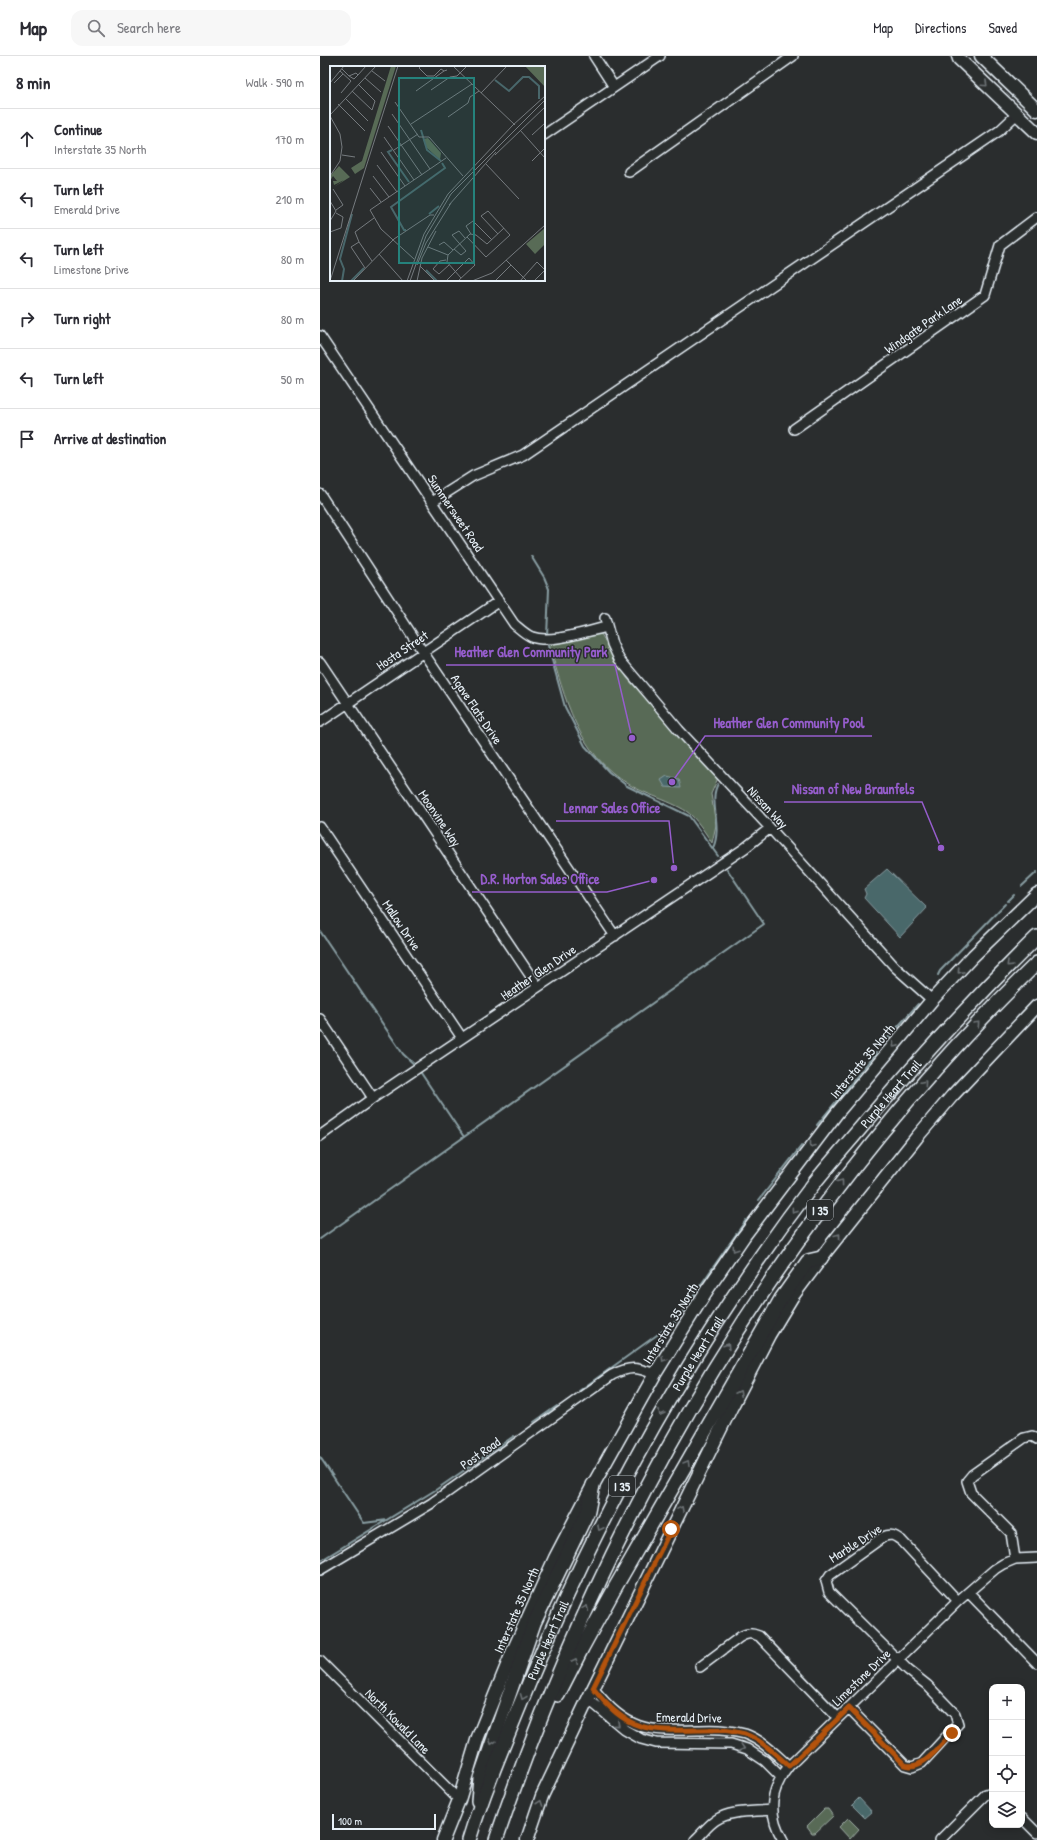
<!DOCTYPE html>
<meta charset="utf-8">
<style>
:root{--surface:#fff;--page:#f7f7f7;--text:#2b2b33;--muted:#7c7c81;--line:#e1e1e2}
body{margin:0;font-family:"Patrick Hand",sans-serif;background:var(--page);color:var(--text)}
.controls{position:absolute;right:12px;bottom:12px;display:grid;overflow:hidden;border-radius:8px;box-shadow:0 2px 10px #0003}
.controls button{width:36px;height:36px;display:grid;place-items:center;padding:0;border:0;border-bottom:1px solid var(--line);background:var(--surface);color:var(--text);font:20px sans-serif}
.scale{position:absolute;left:12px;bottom:10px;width:104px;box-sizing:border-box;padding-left:4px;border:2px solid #e8f1f8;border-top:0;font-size:11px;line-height:14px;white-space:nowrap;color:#e8f1f8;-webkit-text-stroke:3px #2a2d2e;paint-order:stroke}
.stop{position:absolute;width:12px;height:12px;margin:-9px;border:3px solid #b45309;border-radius:50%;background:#fff}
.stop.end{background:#b45309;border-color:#fff;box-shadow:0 1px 4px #0008}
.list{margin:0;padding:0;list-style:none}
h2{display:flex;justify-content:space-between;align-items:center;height:52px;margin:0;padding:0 16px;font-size:17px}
h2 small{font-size:13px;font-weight:400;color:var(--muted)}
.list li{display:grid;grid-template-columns:26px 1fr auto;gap:12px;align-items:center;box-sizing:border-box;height:60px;padding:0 16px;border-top:1px solid var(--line)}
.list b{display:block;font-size:15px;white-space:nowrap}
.list p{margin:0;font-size:13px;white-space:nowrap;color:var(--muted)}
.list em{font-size:13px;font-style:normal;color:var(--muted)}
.icon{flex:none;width:22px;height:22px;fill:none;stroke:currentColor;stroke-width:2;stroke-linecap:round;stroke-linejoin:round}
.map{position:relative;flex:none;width:717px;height:1784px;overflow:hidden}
header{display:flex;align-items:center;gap:24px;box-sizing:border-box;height:56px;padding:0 20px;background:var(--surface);border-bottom:1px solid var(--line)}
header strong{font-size:19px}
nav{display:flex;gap:22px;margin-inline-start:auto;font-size:14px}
.search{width:280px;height:36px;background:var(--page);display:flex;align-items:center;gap:10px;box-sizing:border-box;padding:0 14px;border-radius:12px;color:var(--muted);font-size:15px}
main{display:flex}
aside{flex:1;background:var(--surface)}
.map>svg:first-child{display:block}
</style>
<header>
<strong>Map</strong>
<div class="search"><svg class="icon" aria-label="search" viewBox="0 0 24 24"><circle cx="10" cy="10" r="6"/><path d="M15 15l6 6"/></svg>Search here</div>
<nav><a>Map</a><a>Directions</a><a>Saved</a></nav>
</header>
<main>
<aside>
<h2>8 min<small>Walk · 590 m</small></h2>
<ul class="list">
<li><svg class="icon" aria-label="ahead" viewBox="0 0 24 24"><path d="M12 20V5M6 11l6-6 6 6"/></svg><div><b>Continue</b><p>Interstate 35 North</p></div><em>170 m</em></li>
<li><svg class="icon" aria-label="left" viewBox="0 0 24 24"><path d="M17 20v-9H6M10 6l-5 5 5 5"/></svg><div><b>Turn left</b><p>Emerald Drive</p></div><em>210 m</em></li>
<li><svg class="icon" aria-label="left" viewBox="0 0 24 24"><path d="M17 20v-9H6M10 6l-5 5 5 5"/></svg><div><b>Turn left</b><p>Limestone Drive</p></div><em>80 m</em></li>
<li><svg class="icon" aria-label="right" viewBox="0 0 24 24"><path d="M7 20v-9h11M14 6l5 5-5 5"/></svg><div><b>Turn right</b></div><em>80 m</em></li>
<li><svg class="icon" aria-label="left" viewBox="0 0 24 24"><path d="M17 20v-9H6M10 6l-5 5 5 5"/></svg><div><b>Turn left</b></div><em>50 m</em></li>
<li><svg class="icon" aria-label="arrive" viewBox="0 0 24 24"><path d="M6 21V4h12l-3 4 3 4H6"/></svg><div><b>Arrive at destination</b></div></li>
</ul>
</aside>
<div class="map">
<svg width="717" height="1784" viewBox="0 0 717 1784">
<rect width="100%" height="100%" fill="#2a2d2e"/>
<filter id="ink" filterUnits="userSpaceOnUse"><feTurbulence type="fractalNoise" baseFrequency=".025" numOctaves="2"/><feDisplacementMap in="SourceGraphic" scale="8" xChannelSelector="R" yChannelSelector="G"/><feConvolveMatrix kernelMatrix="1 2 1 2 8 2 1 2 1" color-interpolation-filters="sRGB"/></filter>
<g filter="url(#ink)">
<path fill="#586b56" stroke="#a0aea7" d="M278,578H281L307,622L398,722L391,738L396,769L392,787C386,778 380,768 372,760C361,748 326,739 310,729C257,698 245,642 229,588Z
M504,1753H508L513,1760L495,1777H492L487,1770Z
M528,1762L539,1773L530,1783L519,1771Z"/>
<path fill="#49676b" stroke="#899ea3" d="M347,720L359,723L361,732L345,731L341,724Z
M567,813L607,852L580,881L544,842L546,838L544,833Z
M539,1742L552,1756L545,1762L532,1749Z"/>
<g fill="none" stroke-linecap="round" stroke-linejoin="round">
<path stroke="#899ea3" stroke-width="2" d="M211,500L224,521L229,533L227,580
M227,586L245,651L265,690L289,716L307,730L369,760L398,800
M393,792C403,770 388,744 398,728
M702,830L717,816
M688,845L694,839
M0,875L83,998L96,1010
M618,919L620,915L685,848
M567,983L598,948
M99,1014L144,1081
M497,1069L556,997
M439,1144L482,1089
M0,1183L444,868L407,813
M259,1335L355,1266L426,1164
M214,1366L237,1350
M0,1401L44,1467L67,1464
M0,1505L117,1433L194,1380"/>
<defs>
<path id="minor" d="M274,0L294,31
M224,79L340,0
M309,116L473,0
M0,280L194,568C200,573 205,578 212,581C231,588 267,575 287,571
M474,373L665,239L680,189L717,161
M0,438L103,596L295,880
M112,446L153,420L203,399L679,75L697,58
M285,562L292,588L299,603L359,674L450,772L575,911L612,944
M0,606L218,931
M0,666L179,545
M0,771L142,982
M0,963L53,1042
M0,1080L53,1042L425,792L450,772
M695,1503L691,1477L651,1437L647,1425L652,1419L704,1382L712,1380L717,1383
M0,1514L112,1447L292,1319C310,1310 316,1311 335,1318
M649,1537L717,1607
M0,1605L139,1744
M380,1611L420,1581C427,1577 431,1577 439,1580L518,1662
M273,1632C308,1676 327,1675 380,1674C395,1673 410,1674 425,1678C442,1684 455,1698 469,1710
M268,1643L305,1674L321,1683L336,1687L411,1688L427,1693L445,1705L461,1721
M529,1652L585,1709L592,1711L602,1707L638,1668L635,1658L607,1629L588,1614L509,1536L506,1525L510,1519L563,1481C572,1477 575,1480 582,1485L638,1545
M702,1762L717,1777
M375,1784C382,1778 388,1769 396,1764C411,1754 433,1756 451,1754
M463,1784C447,1757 450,1734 469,1710L638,1545L675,1513L683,1508L695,1503L717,1502
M620,1784L666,1738L672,1736"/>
<path id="major" d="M638,0L639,3L717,77
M661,0L717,54
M123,1784L139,1744L158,1681L192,1597L235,1502L273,1429L335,1318L387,1234L424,1180L517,1057L612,944L653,900L717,838
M207,1784L222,1740L268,1643L411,1352L449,1279L472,1241L508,1193L597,1081L632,1040L717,950"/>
<g id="highway">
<path d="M238,1639L262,1592L296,1530L461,1243L488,1205L501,1202"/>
<path d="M158,1745L160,1722L214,1567L268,1455L273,1429"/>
<path id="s1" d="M149,1784C165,1731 188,1679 209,1627C282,1449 378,1279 495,1126C511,1106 528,1087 544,1068C599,1003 656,941 717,881"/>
<path d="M176,1784C287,1453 466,1151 717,907"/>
</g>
</defs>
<use href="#minor" stroke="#e8f1f8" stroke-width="12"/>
<use href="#major" stroke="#e8f1f8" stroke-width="15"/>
<use href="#highway" stroke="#e8f1f8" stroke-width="16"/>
<use href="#minor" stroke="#2a2d2e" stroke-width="9"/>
<use href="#major" stroke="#2a2d2e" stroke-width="12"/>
<use href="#highway" stroke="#2a2d2e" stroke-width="13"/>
</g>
<defs><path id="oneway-chevron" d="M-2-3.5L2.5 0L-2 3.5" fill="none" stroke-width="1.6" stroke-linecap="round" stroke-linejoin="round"/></defs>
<g stroke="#6c7275">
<use href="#oneway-chevron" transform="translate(665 28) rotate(43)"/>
<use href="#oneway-chevron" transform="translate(689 908) rotate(136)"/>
<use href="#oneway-chevron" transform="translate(640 915) rotate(132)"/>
<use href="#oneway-chevron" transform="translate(657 968) rotate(-47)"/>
<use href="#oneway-chevron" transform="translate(575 989) rotate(129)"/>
<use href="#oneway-chevron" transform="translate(604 1027) rotate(-49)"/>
<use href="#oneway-chevron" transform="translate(492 1089) rotate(128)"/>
<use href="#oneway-chevron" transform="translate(521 1126) rotate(-53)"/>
<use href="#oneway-chevron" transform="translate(474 1155) rotate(126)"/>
<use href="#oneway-chevron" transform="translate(518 1180) rotate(-52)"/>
<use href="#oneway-chevron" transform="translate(415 1193) rotate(124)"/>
<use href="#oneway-chevron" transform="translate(407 1290) rotate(-58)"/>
<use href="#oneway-chevron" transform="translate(344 1303) rotate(122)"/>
<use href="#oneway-chevron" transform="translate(419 1337) rotate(-63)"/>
<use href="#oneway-chevron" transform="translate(341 1357) rotate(120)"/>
<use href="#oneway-chevron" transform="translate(367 1407) rotate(-59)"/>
<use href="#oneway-chevron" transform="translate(361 1453) rotate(-62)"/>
<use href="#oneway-chevron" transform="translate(280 1472) rotate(117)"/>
<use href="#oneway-chevron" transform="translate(266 1552) rotate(-66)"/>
<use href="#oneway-chevron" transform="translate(255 1605) rotate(-64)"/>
<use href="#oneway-chevron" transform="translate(203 1641) rotate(112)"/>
<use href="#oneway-chevron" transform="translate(297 1668) rotate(41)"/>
<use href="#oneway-chevron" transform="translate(172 1686) rotate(109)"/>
<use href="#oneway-chevron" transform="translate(422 1692) rotate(18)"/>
<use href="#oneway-chevron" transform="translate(220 1747) rotate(-71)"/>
</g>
</g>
<g fill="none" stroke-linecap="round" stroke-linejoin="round" filter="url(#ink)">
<path stroke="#b45309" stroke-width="5" d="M351,1473L273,1632C307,1676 328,1675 380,1674C395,1673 410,1674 425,1678C442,1684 455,1698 469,1710L529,1652L585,1709C603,1715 620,1689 632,1677"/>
</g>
<g text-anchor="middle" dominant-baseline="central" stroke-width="3" stroke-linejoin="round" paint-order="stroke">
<g fill="#2a2d2e" stroke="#afb6bb" stroke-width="1">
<rect x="487" y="1144" width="26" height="20" rx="3"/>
<rect x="289" y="1420" width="26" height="20" rx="3"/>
</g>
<g font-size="12" font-weight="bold" fill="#e8f1f8">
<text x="500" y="1154">I 35</text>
<text x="302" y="1430">I 35</text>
</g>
<g font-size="13" fill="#e8f1f8" stroke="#2a2d2e">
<text transform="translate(603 268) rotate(-35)">Windgate Park Lane</text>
<text transform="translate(136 457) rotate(56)">Summersweet Road</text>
<text transform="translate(82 594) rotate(-34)">Hosta Street</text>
<text transform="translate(157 653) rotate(56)">Agave Flats Drive</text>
<text transform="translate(448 751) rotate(47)">Nissan Way</text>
<text transform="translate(120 762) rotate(56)">Moonvine Way</text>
<text transform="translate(82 869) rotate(56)">Mallow Drive</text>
<text transform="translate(218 916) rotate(-34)">Heather Glen Drive</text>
<text transform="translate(542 1005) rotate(-50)">Interstate 35 North</text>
<text stroke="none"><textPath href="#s1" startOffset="863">Purple Heart Trail</textPath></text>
<text transform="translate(350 1267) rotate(-58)">Interstate 35 North</text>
<text stroke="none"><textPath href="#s1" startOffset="539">Purple Heart Trail</textPath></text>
<text transform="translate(160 1397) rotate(-35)">Post Road</text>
<text transform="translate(535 1487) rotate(-33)">Marble Drive</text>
<text transform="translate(196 1554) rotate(-66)">Interstate 35 North</text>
<text stroke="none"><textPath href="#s1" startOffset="215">Purple Heart Trail</textPath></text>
<text transform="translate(541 1621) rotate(-44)">Limestone Drive</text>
<text transform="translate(369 1661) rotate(1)">Emerald Drive</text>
<text transform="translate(78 1665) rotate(45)">North Kowald Lane</text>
</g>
</g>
<g transform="translate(10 10)">
<rect width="215" height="215" fill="#2a2d2e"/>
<path d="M61,0H66L34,102L25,108L21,102L32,95ZM195,0H215V21ZM98,72L111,87L110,94L96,81L93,73ZM9,100L20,111L4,121L14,114L4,119L3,115H7L3,110L0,115V110ZM215,162V178L205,188L196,178Z" fill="#586b56"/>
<path fill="none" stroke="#49676b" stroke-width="2" d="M165,14L179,25L193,11H199L209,20V33M91,64L97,84L111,95M62,84L58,86L79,116M99,148L109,140M76,164H74L61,141L115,102L112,97M96,204L107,215M12,215L14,203L10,193L22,148M21,215L34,202"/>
<path fill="none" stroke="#767b7f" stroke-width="1" d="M91,0L89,2L97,10H104L111,3L114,5L117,4M123,0L185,59M12,3L19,10L26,7L28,9L24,13L19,10M10,5L21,15L11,27M42,5L55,15M28,9L36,0M35,12L51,26M0,17L14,0M4,17L13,8M101,24L120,11L127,10L137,0M22,25L42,44L45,35L28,18M86,25L114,5M151,27L177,0M15,32L38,55M65,36L89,71H99M8,38L35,65M62,48L100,103M0,49L46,0M0,50L10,68L12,81L10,95L0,110M118,51L138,37L140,31L149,25M81,58L142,18M58,60L92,109M190,64L215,92M202,69L215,57M54,71L84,114M99,71L133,110M64,84L88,68M51,86L75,120M12,89L25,91M165,89L215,41M202,95L215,82M156,98L189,133M47,99L67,126M148,106L166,86M43,110L59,131M40,122L51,136M3,123L13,139L6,144M0,135L6,145L0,155M119,139L150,104M0,166L11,162L13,151L6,147M141,168L136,160L143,155L162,174M137,171L156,191L180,169L158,145L151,150L168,168M29,176L25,166L44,152M109,179L114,176L123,184M98,181L118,189M124,183L131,189L136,185L122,169L129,165L135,172M49,188L73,215M84,193L51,163L40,144L116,92M116,194L110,195L103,203L109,208L119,199M176,194L197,215M87,199L96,177L121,137M90,200L105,215M35,202L21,181L29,176L42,195M131,212L117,196L118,189L140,168L146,169L157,178L174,162M0,215L68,0M23,215L64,173L100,149H104M77,215L94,168L118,128L183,59L215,30M80,215L96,170L121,128L215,34M87,215L92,192L106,165M116,215L139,192L145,199L128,215M142,215L162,207L215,159M165,215L181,199M190,215L207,196L215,204L204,215"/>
<path fill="#25827c" fill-opacity="0.15" stroke="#25827c" stroke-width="2" d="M69,12H144V197H69Z"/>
<rect width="215" height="215" fill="none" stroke="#e8f1f8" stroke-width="2"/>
</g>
<path fill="none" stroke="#965dcd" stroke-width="1.5" d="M312 682L295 609H126M352 726L385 680H552M621 792L602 746H464M354 812L349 765H236M334 824L287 836H152"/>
<g fill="#965dcd" stroke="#2a2d2e" stroke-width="1.5">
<circle cx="312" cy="682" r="4"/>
<circle cx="352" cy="726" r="4"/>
<circle cx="621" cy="792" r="4"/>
<circle cx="354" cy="812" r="4"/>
<circle cx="334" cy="824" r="4"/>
</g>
<g font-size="14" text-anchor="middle" font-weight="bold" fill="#965dcd" stroke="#2a2d2e" stroke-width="3" stroke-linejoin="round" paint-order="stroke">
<text x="211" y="601">Heather Glen Community Park</text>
<text x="469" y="672">Heather Glen Community Pool</text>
<text x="533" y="738">Nissan of New Braunfels</text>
<text x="292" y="757">Lennar Sales Office</text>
<text x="220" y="828">D.R. Horton Sales Office</text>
</g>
</svg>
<div class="controls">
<button>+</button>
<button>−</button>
<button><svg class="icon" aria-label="locate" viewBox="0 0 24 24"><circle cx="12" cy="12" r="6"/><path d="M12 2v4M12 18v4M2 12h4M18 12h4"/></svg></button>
<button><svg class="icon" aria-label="layers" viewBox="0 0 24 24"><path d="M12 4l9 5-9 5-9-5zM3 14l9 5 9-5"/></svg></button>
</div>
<div class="scale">100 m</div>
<div class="stop" style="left:351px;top:1473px"></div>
<div class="stop end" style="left:632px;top:1677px"></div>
</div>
</main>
